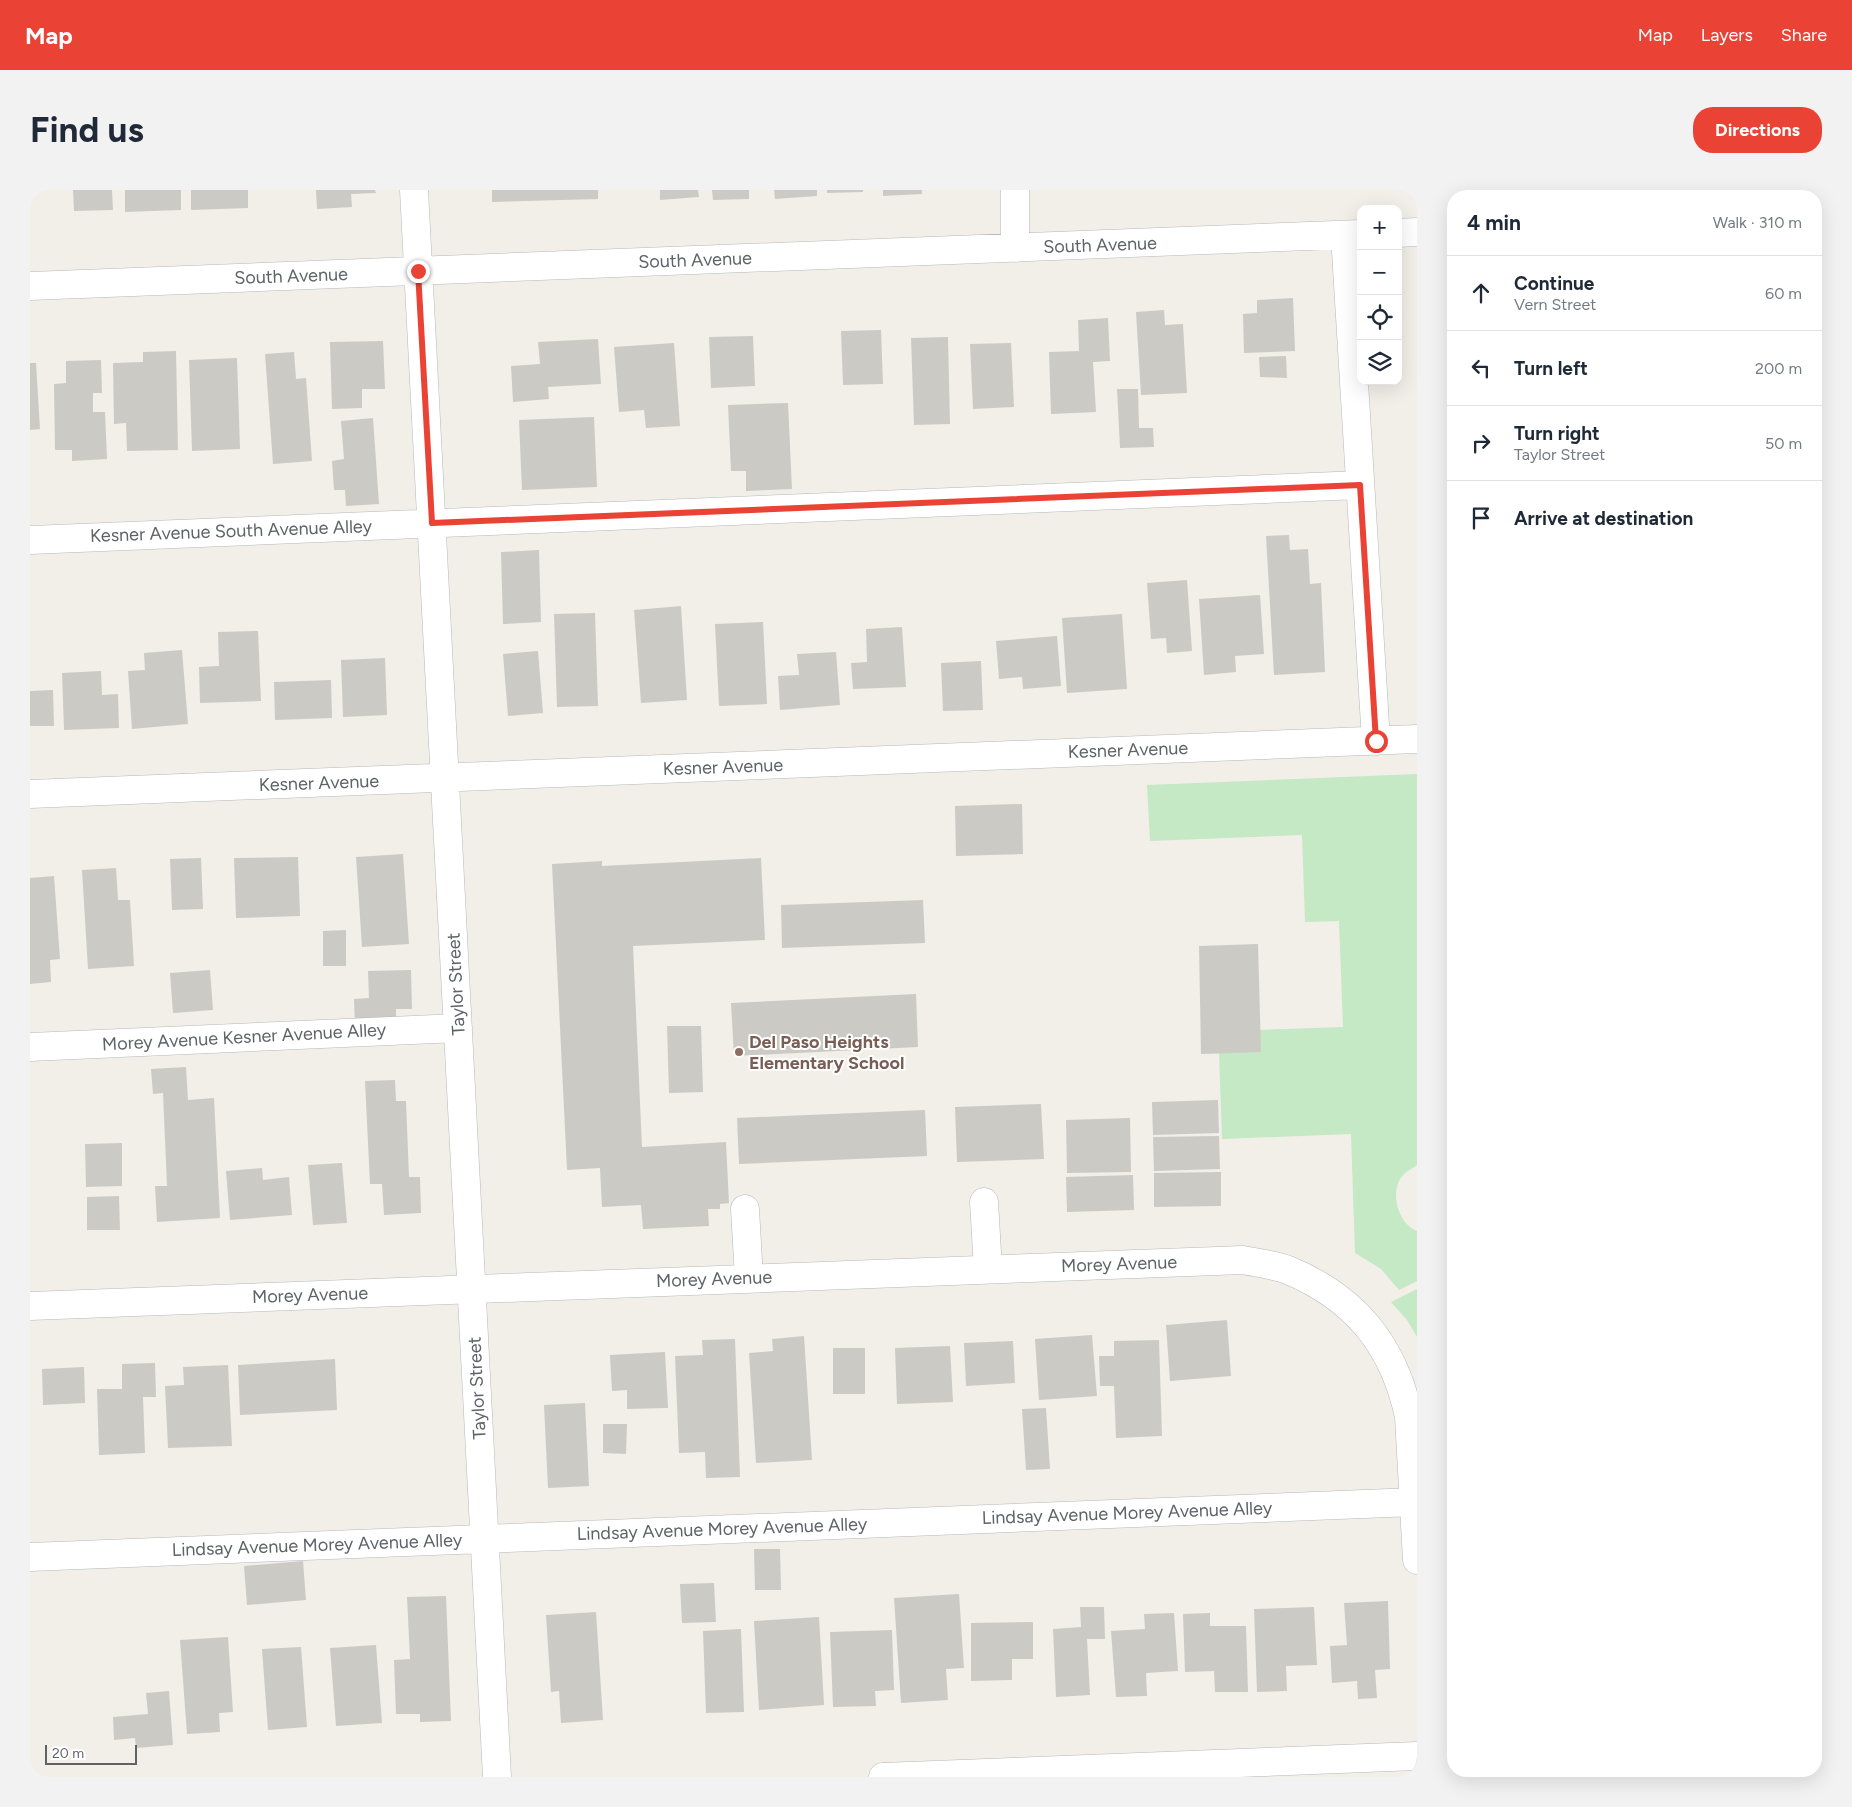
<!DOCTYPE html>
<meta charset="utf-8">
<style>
:root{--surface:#fff;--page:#f2f2f3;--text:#1f2937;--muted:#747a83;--line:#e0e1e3;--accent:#ea4335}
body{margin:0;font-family:Figtree,sans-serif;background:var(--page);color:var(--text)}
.controls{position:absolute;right:15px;top:15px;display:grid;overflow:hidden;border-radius:10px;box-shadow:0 5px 20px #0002}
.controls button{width:45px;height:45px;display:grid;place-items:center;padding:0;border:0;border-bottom:1px solid var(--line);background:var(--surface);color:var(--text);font:25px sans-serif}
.scale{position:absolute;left:15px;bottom:12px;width:92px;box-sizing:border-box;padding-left:5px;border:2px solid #5f6368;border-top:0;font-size:14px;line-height:18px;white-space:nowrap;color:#5f6368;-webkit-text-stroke:4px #fff;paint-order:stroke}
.stop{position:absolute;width:15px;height:15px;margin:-11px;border:4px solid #ea4335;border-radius:50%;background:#fff}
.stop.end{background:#ea4335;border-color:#fff;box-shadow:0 1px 5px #0008}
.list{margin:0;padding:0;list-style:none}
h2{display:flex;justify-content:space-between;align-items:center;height:65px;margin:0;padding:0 20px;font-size:21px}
h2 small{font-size:16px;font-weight:400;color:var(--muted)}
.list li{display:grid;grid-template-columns:32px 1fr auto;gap:15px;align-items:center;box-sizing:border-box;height:75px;padding:0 20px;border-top:1px solid var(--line)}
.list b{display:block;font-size:19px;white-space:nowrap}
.list p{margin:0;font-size:16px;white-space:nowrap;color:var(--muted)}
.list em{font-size:16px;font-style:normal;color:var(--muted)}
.icon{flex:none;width:28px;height:28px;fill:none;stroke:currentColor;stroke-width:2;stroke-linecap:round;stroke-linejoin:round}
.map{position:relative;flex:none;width:1387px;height:1587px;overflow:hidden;border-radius:20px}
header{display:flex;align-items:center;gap:30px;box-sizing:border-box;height:70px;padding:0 25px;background:var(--accent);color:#fff}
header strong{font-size:24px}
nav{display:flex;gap:28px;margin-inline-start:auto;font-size:18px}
.intro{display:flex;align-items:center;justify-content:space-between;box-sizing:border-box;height:120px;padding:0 30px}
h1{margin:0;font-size:35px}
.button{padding:12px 22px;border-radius:20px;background:var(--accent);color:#fff;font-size:18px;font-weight:700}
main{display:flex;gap:30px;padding:0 30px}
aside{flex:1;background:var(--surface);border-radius:20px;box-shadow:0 5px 20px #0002}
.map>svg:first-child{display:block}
</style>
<header>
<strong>Map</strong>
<nav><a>Map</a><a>Layers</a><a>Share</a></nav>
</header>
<div class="intro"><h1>Find us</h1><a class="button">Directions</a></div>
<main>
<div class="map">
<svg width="1387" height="1587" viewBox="0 0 1387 1587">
<rect width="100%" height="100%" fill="#f1efe8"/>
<path fill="#c5e8c5" d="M1387,584V975C1383,978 1377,981 1374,984C1358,1000 1368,1034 1387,1041V1091L1369,1100L1351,1079L1325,1063L1321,944L1192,949L1189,863L1229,840L1313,837L1309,731L1275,732L1272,645L1120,651L1117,595Z
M1387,1099V1147L1377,1130L1361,1112Z"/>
<path fill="#cccac5" d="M43,0H82L83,20L44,21Z
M95,0H151V20L95,22Z
M161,0H218V18L161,20Z
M286,0H345L346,3L321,4L322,17L287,19Z
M462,0H568V9L462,12Z
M630,0H668L669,7L630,10Z
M682,0H719V9L683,10Z
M744,0H787V6L745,9Z
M797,0H833V2L797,3Z
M853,0H892V4L853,6Z
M1263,108L1265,161L1214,163L1213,124L1227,123V110Z
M1134,120L1135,135L1153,134L1157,203L1111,205L1106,122Z
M1078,128L1080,171L1063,172L1066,222L1021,224L1019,162L1049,161L1048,130Z
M851,140L853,194L813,195L811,141Z
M723,146L725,196L681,198L679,147Z
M918,147L920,234L884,235L881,148Z
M568,149L571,194L518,197L519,209L483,212L481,176L510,174L508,152Z
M353,151L355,199H332V218L302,219L300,152Z
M644,153L650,236L616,238L614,220L589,222L584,157Z
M981,153L984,217L943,219L940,154Z
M146,161L148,260L97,261L96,233L84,234L83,173L113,172V162Z
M264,162L266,189L276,188L282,271L243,274L235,164Z
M1256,166L1257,188L1230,187L1229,167Z
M207,168L210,259L162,261L159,170Z
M71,170L72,203H63V222H75L77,269L42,271V260H25L24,194L36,193V171Z
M0,173H6L10,239L0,240Z
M1087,199H1108L1109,238H1123L1124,257L1090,258Z
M758,213L762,299L716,301V281H701L698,215Z
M564,227L567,297L492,300L489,230Z
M343,228L349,314L316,316L315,300H304L302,271L314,269L311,231Z
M1259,345L1260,360L1278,359L1280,394L1291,393L1295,482L1244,485L1236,346Z
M509,360L511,432L473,434L471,362Z
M1157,390L1162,461L1137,463L1136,448L1121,449L1117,393Z
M1230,405L1234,464L1205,466L1206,482L1174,485L1169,409Z
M651,416L657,510L611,513L604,420Z
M565,423L568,516L527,517L524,424Z
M1092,424L1097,499L1037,503L1032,428Z
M733,432L737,514L689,516L685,434Z
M872,437L876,497L823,499L821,473L837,472L836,439Z
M228,441L231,511L170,513L169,477L189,476L188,442Z
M1027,446L1031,496L993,499L992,487L969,489L966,451Z
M152,460L158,534L102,539L98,481L115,480L114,463Z
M508,461L513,523L478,526L473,464Z
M806,462L810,515L750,520L748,486L769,485L767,464Z
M355,468L357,525L313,527L311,470Z
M951,471L953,520L913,521L911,473Z
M71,481L72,505L88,504L89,538L34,540L32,483Z
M301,490L302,528L245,530L244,492Z
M23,500L24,536H0V501Z
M992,614L993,664L926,666L925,616Z
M373,664L379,754L332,757L326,667Z
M268,667L270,726L206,728L204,668Z
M171,668L173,719L142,720L140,669Z
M731,668L735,750L603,756L612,957L696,952L699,1013L690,1014V1019H678L679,1036L613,1039L611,1015L572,1017L570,978L537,980L522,674L572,671V676Z
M86,678L88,710H100L104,776L58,779L52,680Z
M24,686L30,769L20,770L21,792L0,794V688Z
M893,710L895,753L752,758L751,715Z
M316,740V776H293V741Z
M1228,754L1231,862L1171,864L1169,756Z
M180,780L183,820L143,823L140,783Z
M381,780L382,819H366V833L325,835L324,809L339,808L338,781Z
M886,804L888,857L704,866L701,813Z
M637,836H671L673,902L639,903Z
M156,877L158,910L184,908L190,1028L127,1032L125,996H137L133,903L123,904L121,879Z
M365,890L366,911H376L379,987H390L391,1023L354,1025L352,994H340L335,891Z
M1188,910L1189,943L1123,945L1122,912Z
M1011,914L1014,969L927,972L925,917Z
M895,920L897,966L709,974L707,928Z
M1100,928L1101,982L1037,983L1036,930Z
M1189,946L1190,979L1124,981L1123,947Z
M92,953V996L56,997L55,954Z
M312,973L317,1033L283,1035L278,975Z
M232,978L233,990L259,987L262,1025L200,1030L196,981Z
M1191,982V1016L1124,1017V983Z
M1103,985L1104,1020L1037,1022L1036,987Z
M89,1006L90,1040H57V1007Z
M1197,1130L1201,1186L1140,1191L1136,1135Z
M1062,1145L1067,1206L1009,1210L1005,1149Z
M774,1146L782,1270L726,1273L719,1163L743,1161L742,1149Z
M705,1149L710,1287L676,1288L675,1262L649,1263L645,1166L673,1165L672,1150Z
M1129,1150L1132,1246L1086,1248L1084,1196H1070L1069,1166H1084V1151Z
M983,1151L985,1193L936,1196L934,1153Z
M920,1156L923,1212L867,1214L865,1158Z
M803,1158H835V1204H803Z
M635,1162L638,1218L597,1219V1200L582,1201L580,1165Z
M305,1169L307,1220L210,1225L208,1175Z
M125,1173L126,1207H113L115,1263L69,1265L67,1199H92V1174Z
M198,1175L202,1256L138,1258L135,1196L154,1195L153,1177Z
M54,1177L55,1213L13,1215L12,1179Z
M555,1213L559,1296L518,1298L514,1215Z
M1016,1218L1020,1279L996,1280L992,1219Z
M573,1234H597L596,1264L573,1263Z
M724,1359H750L751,1400H725Z
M273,1371L276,1410L217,1415L214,1376Z
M684,1393L686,1432L652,1433L650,1394Z
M929,1404L934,1478L916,1479L918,1510L871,1513L864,1408Z
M416,1406L421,1531L390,1532V1524H366L364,1470L380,1469L377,1407Z
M1358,1411L1360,1479L1345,1480L1347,1508L1328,1509L1327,1491L1302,1493L1300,1456L1317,1455L1314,1413Z
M1050,1417H1074L1075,1449H1057L1060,1505L1026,1507L1023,1439L1051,1437Z
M1284,1417L1287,1475L1256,1476L1257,1501L1227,1502L1224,1419Z
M566,1422L573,1530L531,1533L529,1501L521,1502L516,1425Z
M1144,1423L1148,1481L1116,1483L1117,1506L1086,1507L1081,1441L1115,1439L1114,1424Z
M1180,1423V1436H1216L1218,1502H1185L1184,1481L1155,1482L1153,1424Z
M789,1427L794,1515L729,1520L724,1431Z
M1003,1432V1469H982V1490L941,1491V1433Z
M711,1439L714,1522L676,1523L673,1441Z
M862,1440L864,1500L845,1501L846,1516L803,1517L800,1442Z
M198,1447L203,1522L189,1523L190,1542L157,1544L150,1450Z
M346,1455L352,1533L306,1536L300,1458Z
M271,1457L277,1537L238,1540L232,1459Z
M139,1501L143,1555L106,1558L105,1548L84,1550L83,1527L118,1524L116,1503Z"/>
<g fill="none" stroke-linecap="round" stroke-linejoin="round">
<defs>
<path id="minor" d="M384,0L467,1587
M985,0V58
M1368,43L1387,42
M1315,45L1346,551
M0,96L1331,44
M0,350L1330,295
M0,604L1387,549
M0,857L428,838
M954,1012L958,1079
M715,1019L719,1088
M0,1116L1213,1070C1228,1073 1245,1075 1258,1080C1326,1108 1364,1156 1379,1227L1387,1370
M0,1367L1384,1312
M853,1587L1387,1566"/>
</defs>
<use href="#minor" stroke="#b5b8bc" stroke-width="29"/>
<use href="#minor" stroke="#fff" stroke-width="28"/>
</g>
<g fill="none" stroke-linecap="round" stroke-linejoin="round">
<path stroke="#ea4335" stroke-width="6" d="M388,81L402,333L1330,295L1346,551"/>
</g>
<circle fill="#8d6e63" stroke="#fff" stroke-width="2" cx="709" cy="862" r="5"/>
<g text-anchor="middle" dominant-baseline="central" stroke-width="4" stroke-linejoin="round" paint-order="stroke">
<g font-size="18" fill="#5f6368" stroke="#fff">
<text transform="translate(1070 55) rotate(-2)">South Avenue</text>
<text transform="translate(665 70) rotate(-2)">South Avenue</text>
<text transform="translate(261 86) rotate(-2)">South Avenue</text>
<text transform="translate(201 341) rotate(-2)">Kesner Avenue South Avenue Alley</text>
<text transform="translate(1098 560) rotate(-2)">Kesner Avenue</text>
<text transform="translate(693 577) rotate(-2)">Kesner Avenue</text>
<text transform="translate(289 593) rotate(-2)">Kesner Avenue</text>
<text transform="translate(426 794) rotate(-93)">Taylor Street</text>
<text transform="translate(214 847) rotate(-3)">Morey Avenue Kesner Avenue Alley</text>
<text transform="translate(1089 1074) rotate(-2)">Morey Avenue</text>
<text transform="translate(684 1089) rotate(-2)">Morey Avenue</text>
<text transform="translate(280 1105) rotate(-2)">Morey Avenue</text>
<text transform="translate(447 1198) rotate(-93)">Taylor Street</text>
<text transform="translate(1097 1323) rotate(-2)">Lindsay Avenue Morey Avenue Alley</text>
<text transform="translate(692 1339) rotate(-2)">Lindsay Avenue Morey Avenue Alley</text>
<text transform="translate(287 1355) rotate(-2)">Lindsay Avenue Morey Avenue Alley</text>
</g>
<g font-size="18" font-weight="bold" fill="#785e54" stroke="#fff" text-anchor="start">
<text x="719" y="852">Del Paso Heights<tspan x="719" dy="21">Elementary School</tspan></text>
</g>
</g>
</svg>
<div class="controls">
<button>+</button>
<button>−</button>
<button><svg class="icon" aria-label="locate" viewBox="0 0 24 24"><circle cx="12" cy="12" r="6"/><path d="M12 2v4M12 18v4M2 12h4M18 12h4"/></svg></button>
<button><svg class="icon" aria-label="layers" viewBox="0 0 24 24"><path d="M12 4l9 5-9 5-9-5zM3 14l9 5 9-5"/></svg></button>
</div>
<div class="scale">20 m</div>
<div class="stop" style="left:1346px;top:551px"></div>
<div class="stop end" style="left:388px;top:81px"></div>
</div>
<aside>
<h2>4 min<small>Walk · 310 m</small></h2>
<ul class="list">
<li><svg class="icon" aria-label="ahead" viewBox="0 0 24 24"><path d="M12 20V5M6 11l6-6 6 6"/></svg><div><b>Continue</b><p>Vern Street</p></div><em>60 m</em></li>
<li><svg class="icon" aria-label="left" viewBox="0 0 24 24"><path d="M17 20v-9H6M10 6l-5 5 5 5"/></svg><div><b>Turn left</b></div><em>200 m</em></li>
<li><svg class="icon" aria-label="right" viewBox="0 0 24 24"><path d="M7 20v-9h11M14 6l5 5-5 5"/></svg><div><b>Turn right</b><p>Taylor Street</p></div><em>50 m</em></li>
<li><svg class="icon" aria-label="arrive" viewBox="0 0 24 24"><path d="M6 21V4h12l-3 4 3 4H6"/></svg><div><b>Arrive at destination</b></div></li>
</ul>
</aside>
</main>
